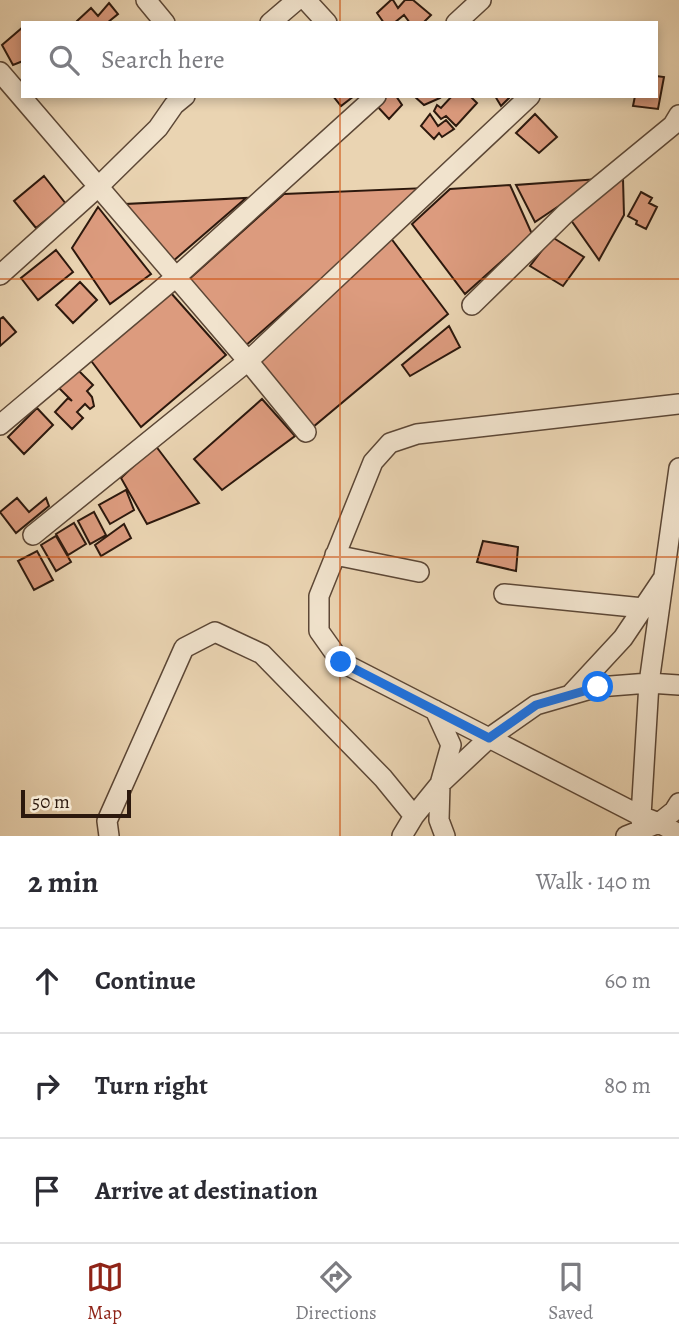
<!DOCTYPE html>
<meta charset="utf-8">
<style>
:root{--surface:#fff;--page:#f2f2f3;--text:#2b2b33;--muted:#7c7c81;--line:#e1e1e2;--accent:#8f2418}
body{margin:0;font-family:Alegreya,serif;background:var(--page);color:var(--text)}
.scale{position:absolute;left:21px;bottom:18px;width:110px;box-sizing:border-box;padding-left:7px;border:4px solid #2c180d;border-top:0;font-size:19px;line-height:24px;white-space:nowrap;color:#2c180d;-webkit-text-stroke:5px #f1e3cd;paint-order:stroke}
.stop{position:absolute;width:21px;height:21px;margin:-16px;border:5px solid #1a73e8;border-radius:50%;background:#fff}
.stop.end{background:#1a73e8;border-color:#fff;box-shadow:0 2px 7px #0008}
.list{margin:0;padding:0;list-style:none}
h2{display:flex;justify-content:space-between;align-items:center;height:91px;margin:0;padding:0 28px;font-size:30px}
h2 small{font-size:23px;font-weight:400;color:var(--muted)}
.list li{display:grid;grid-template-columns:46px 1fr auto;gap:21px;align-items:center;box-sizing:border-box;height:105px;padding:0 28px;border-top:2px solid var(--line)}
.list b{display:block;font-size:26px;white-space:nowrap}
.list em{font-size:23px;font-style:normal;color:var(--muted)}
.icon{flex:none;width:38px;height:38px;fill:none;stroke:currentColor;stroke-width:2;stroke-linecap:round;stroke-linejoin:round}
.map{position:relative;flex:none;width:679px;height:836px;overflow:hidden}
.search{position:absolute;background:var(--surface);box-shadow:0 4px 10px #0003;left:21px;right:21px;top:21px;height:77px;display:flex;align-items:center;gap:18px;box-sizing:border-box;padding:0 24px;border-radius:0px;color:var(--muted);font-size:26px}
.sheet{height:406px;background:var(--surface)}
nav{display:flex;justify-content:space-around;align-items:center;box-sizing:border-box;height:98px;border-top:2px solid var(--line);background:var(--surface);font-size:19px;color:var(--muted)}
nav a{display:grid;justify-items:center;gap:4px}
nav .on{color:var(--accent)}
.map>svg:first-child{display:block}
</style>
<div class="map">
<svg width="679" height="836" viewBox="0 0 679 836">
<rect width="100%" height="100%" fill="#ead4b2"/>
<filter id="stains"><feTurbulence type="fractalNoise" baseFrequency=".00286" numOctaves="4"/><feColorMatrix values="0 0 0 0 .2 0 0 0 0 .09 0 0 0 0 .02 0 0 0 .5 -.17"/></filter>
<radialGradient id="worn" r=".72"><stop offset=".6" stop-color="#630" stop-opacity="0"/><stop offset="1" stop-color="#630" stop-opacity=".3"/></radialGradient>
<path fill="#dc9b7e" stroke="#2c180d" stroke-width="2" d="M391,0H393L398,8L405,0H413L431,15L423,23H410L404,15L394,23H384L377,13Z
M109,3L118,14L107,23H78L77,21L91,8L98,16Z
M23,27V61L13,65L2,45Z
M656,76L664,77L658,109L633,106L635,96H656Z
M333,96H354L341,106Z
M387,96H396L402,105L389,119L377,106Z
M414,96H439L440,98L424,105Z
M452,96H470L477,103L456,126L446,116L441,119L434,111L437,105L441,108Z
M495,96H511L501,106Z
M430,114L438,126L446,120L454,129L442,137L439,133L434,139L421,126Z
M535,114L557,137L539,153L516,133Z
M44,176L66,204L36,228L14,201Z
M599,179L535,222L516,185Z
M623,179L624,215L599,260L566,213Z
M510,185L532,234L465,294L412,224L450,189Z
M425,188L244,347L187,281L284,194Z
M641,192L652,198L649,203L657,207L646,229L636,224L637,221L628,216Z
M246,198L172,262L126,204Z
M98,207L151,274L110,304L72,248Z
M390,237L448,314L313,427L258,362Z
M552,237L584,257L563,286L530,266Z
M56,250L73,272L38,300L21,278Z
M80,282L97,300L73,323L56,305Z
M171,293L226,355L141,427L89,358Z
M3,317L16,332L0,346V319Z
M449,326L460,347L410,376L402,365Z
M75,367L93,385L87,391L92,397L94,406L90,409L85,404L77,412L83,418L72,429L55,412L68,398L72,401L57,386Z
M262,399L295,436L222,490L194,459Z
M37,408L53,425L24,454L8,437Z
M155,445L199,503L147,524L121,478Z
M126,490L134,510L110,524L99,505Z
M17,498L29,512L46,498L49,506L16,533L0,512Z
M94,512L106,535L90,544L78,521Z
M74,523L86,544L68,555L56,534Z
M124,524L131,538L101,556L95,545Z
M56,536L71,562L56,571L41,545Z
M483,541L518,547L516,571L477,562Z
M37,551L53,580L34,590L18,561Z"/>
<g fill="none" stroke-linecap="round" stroke-linejoin="round">
<defs>
<path id="minor" d="M146,0L165,23
M306,0L327,23
M270,23L297,0
M456,23L481,0
M0,72L248,361L306,432
M0,275L98,187L158,128L174,105L185,96
M472,305L566,213L673,125L679,115
M679,404L417,434L390,443L373,462L319,596V631L341,662L641,816L659,823L674,811L679,803
M0,425L176,277L376,96
M33,535L248,361L530,96
M335,555L419,572
M504,594L643,608
M572,693L623,638L662,580
M435,710L451,745L440,784L439,820L445,836
M109,836L107,821L184,648L215,632L262,654L383,778L414,816
M402,836L414,816L440,784L489,738L536,705L598,687L649,683L679,685
M626,836L659,823L679,834
M642,836L641,816L649,683L679,468"/>
</defs>
<use href="#minor" stroke="#5c4736" stroke-width="22"/>
<use href="#minor" stroke="#f1e3cd" stroke-width="19"/>
</g>
<g fill="none" stroke-linecap="round" stroke-linejoin="round">
<path stroke="#1a73e8" stroke-width="9" d="M341,662L489,738L536,705L598,687"/>
</g>
<path fill="none" stroke="#cc4f0c" stroke-width="2" stroke-opacity="0.55" d="M340,0V23M340,96V836M0,279H679M0,557H679"/>
<rect width="100%" height="100%" filter="url(#stains)"/>
<rect width="100%" height="100%" fill="url(#worn)"/>
</svg>
<div class="scale">50 m</div>
<div class="stop" style="left:598px;top:687px"></div>
<div class="stop end" style="left:341px;top:662px"></div>
<div class="search"><svg class="icon" aria-label="search" viewBox="0 0 24 24"><circle cx="10" cy="10" r="6"/><path d="M15 15l6 6"/></svg>Search here</div>
</div>
<section class="sheet">
<h2>2 min<small>Walk · 140 m</small></h2>
<ul class="list">
<li><svg class="icon" aria-label="ahead" viewBox="0 0 24 24"><path d="M12 20V5M6 11l6-6 6 6"/></svg><div><b>Continue</b></div><em>60 m</em></li>
<li><svg class="icon" aria-label="right" viewBox="0 0 24 24"><path d="M7 20v-9h11M14 6l5 5-5 5"/></svg><div><b>Turn right</b></div><em>80 m</em></li>
<li><svg class="icon" aria-label="arrive" viewBox="0 0 24 24"><path d="M6 21V4h12l-3 4 3 4H6"/></svg><div><b>Arrive at destination</b></div></li>
</ul>
</section>
<nav>
<a class="on"><svg class="icon" aria-label="map" viewBox="0 0 24 24"><path d="M3 6l6-2 6 2 6-2v14l-6 2-6-2-6 2zM9 4v14M15 6v14"/></svg>Map</a>
<a><svg class="icon" aria-label="directions" viewBox="0 0 24 24"><path d="M12 3l9 9-9 9-9-9zM9 14v-3h6M13 9l2 2-2 2"/></svg>Directions</a>
<a><svg class="icon" aria-label="saved" viewBox="0 0 24 24"><path d="M7 4h10v16l-5-4-5 4z"/></svg>Saved</a>
</nav>
